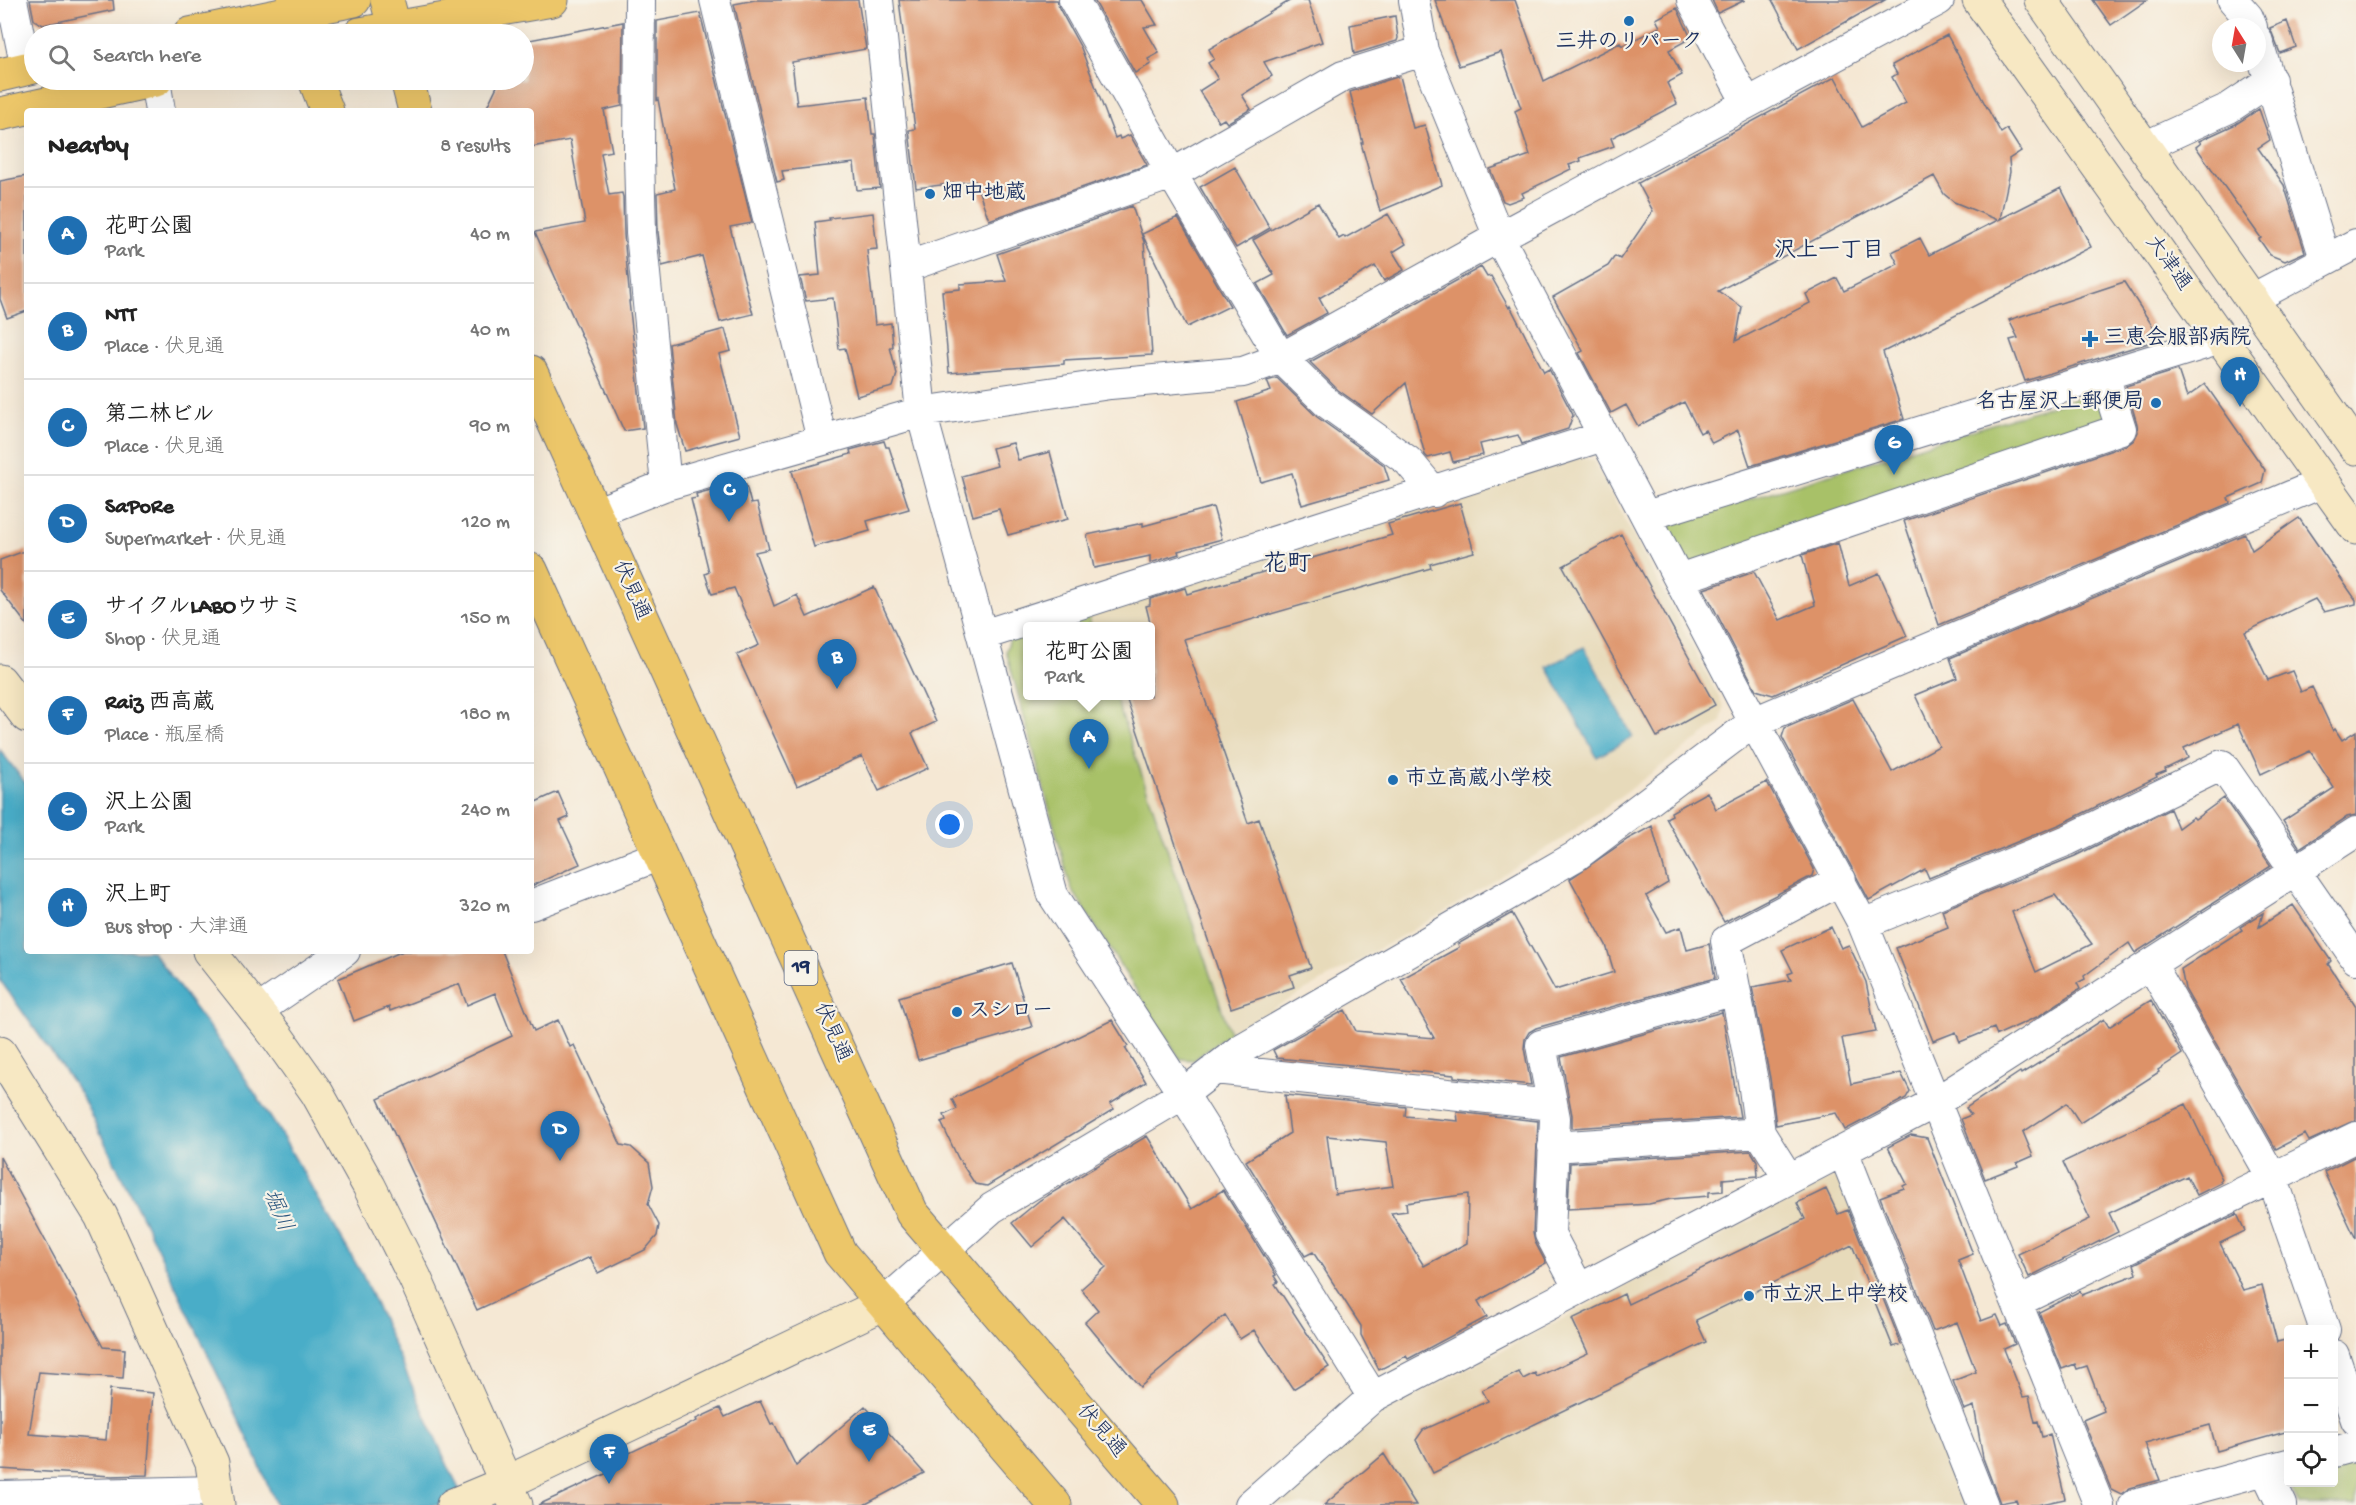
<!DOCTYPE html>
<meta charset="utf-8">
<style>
:root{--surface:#fff;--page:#f2f2f2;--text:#222;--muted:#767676;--line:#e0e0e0;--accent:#1f6fb2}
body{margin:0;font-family:"Gochi Hand","Klee One",sans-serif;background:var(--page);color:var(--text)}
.controls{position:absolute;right:18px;bottom:18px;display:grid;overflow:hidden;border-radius:6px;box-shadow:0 6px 24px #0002}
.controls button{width:54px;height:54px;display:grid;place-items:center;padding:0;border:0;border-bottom:2px solid var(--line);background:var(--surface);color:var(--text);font:30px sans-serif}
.compass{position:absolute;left:2212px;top:18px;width:54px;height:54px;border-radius:50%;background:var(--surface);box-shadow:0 6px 24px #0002;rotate:349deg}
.you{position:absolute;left:950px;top:825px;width:21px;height:21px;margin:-15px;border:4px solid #fff;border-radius:50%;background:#1a73e8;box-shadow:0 0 0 9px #1a73e833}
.badge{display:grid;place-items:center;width:39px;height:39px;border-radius:50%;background:var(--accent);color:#fff;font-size:20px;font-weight:700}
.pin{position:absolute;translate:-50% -50px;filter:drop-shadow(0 2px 3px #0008)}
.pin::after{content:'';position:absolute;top:32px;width:21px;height:18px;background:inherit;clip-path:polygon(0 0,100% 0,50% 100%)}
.popup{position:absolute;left:1023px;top:622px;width:132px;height:78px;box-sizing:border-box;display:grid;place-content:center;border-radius:6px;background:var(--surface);filter:drop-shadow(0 2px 4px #0005);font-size:20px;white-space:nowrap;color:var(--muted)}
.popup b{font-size:22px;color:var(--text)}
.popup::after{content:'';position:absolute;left:50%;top:100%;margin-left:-12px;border:12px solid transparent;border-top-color:var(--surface)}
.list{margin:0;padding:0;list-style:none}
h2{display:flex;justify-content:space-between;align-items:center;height:78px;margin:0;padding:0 24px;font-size:26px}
h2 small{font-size:20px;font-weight:400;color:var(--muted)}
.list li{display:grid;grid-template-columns:39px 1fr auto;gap:18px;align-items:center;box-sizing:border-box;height:96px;padding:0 24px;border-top:2px solid var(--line)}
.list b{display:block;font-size:22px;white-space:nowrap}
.list p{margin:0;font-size:20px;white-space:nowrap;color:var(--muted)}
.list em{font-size:20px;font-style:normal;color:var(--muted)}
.icon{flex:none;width:33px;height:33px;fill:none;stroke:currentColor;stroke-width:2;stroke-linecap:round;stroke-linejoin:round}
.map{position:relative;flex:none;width:2356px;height:1505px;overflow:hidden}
.search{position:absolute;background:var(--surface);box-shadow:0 6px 24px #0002;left:24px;top:24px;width:510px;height:66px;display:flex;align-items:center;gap:15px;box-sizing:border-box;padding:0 21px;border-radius:33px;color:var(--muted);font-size:22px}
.panel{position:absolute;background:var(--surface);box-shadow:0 6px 24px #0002;left:24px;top:108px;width:510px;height:846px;border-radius:6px}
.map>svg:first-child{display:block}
</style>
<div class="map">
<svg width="2356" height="1505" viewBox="0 0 2356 1505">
<rect width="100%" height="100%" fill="#f7f3e8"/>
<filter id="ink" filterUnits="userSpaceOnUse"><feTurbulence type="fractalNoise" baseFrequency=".0167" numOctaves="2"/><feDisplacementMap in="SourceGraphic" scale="12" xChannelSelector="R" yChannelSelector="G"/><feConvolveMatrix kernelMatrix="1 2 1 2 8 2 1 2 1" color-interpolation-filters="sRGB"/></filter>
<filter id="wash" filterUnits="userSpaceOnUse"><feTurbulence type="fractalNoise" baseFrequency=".008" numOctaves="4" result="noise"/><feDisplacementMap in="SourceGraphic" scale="24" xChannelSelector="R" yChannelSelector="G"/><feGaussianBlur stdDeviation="1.35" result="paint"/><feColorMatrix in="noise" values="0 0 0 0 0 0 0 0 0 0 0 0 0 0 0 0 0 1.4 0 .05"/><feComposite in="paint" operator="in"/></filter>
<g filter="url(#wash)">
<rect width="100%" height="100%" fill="#f5e8d4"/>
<path fill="#e7daba" d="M1580,457L1593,460L1724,707L1721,722L1562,839L1448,910L1230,1033L1115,696H1150V626H1091L1088,615Z
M1834,1177L1847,1182L1974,1505H1278L1388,1410Z"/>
<path fill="#a8c167" stroke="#627862" stroke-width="1.5" d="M2092,393L2102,399L2108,415L2102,427L1693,565L1682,561L1667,532L1672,523Z
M1088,615L1091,626H1051Z
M1027,634L1028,696H1115L1230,1033L1194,1060L1180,1059L1071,888L1006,651L1010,639Z
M2356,1463V1505H2299L2291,1489L2295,1483L2334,1482V1469Z"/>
<path fill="#49adc8" stroke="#326e93" stroke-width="1.5" d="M1584,647L1633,737L1597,757L1547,667Z
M0,750L27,785V951H152L232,1058L278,1129L362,1274L452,1475L467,1505H276L251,1445L149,1231L80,1093L0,980Z"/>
<g id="blocks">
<path fill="#dd9268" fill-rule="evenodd" d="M30,0H113L114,10L43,25L34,20Z
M755,0H858L866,49L792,62L797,105L868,97L872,134H875L880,188L857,190L854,163L782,171L784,180L777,182L734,4Z
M899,0H1057L1059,8L1081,48L1115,138L1119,136L1120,139L1130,135L1147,165L989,220L975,181L916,188L909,130L915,129Z
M1094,0H1142L1157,25L1144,27L1159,53L1148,59L1151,64L1135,73Z
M1291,0H1308L1322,42L1264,62L1272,76L1242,95L1251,109L1227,123L1224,119L1219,122L1199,91L1218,79L1208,63L1214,59L1209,49Z
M1435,0H1515L1544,81L1620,43L1622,46L1660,27L1656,19L1677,8L1691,38L1669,50L1682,75L1667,83L1677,104L1611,138L1614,146L1580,158L1581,161L1569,165L1571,169L1522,193L1524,197L1508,203L1503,201L1490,169L1530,155L1515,111L1521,108L1501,52L1459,66Z
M1712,0H1745L1718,13Z
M1772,0H1885L1798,49Z
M2093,0H2147L2111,25Z
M700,13L752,223L730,227L753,314L720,322L702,256L662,266L658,232L657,193L675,189L658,99L657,100V21Z
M1395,16L1398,38L1397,41L1354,54L1350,25Z
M2287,21L2296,47L2280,53L2270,28Z
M623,22L622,106L604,110L612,151L601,153L609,195L622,193L623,197L624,235L630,301H629L643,428L624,431L535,232L585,223L570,140L531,147V111H485L500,80H524V41Z
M1947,35L2001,133L2007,129L2021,151L2009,159L2010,172L2000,219L2061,188L2091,247L1883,352L1904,419L1750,466L1738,430L1712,443L1705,430L1700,433L1684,402L1638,426L1626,405L1611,413L1579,353L1583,351L1553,297L1608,266L1615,256L1620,259L1653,211L1638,183L1835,77L1862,127L1906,103L1892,77L1897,74L1892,65ZM1934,176L1944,194L1954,202L1998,220L1929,255L1920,238L1892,252L1898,264L1844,291L1837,278L1806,294L1810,303L1736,341L1742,307L1718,291Z
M1400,76L1413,128L1425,125L1442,185L1380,211L1361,143H1363L1350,92Z
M2259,109L2270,140L2258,148L2284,185L2305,252L2285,261L2270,255L2259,239L2261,238L2196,147L2201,143L2199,141L2236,124Z
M1235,167L1270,228L1236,248L1200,187Z
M27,176V311L7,318L0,299V181Z
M1318,203L1339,239L1344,236L1345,238L1388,214L1406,244L1393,252L1404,270L1384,281L1375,266L1319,298L1327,313L1287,335L1257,284L1274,275L1253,240Z
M1132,206L1144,242L1152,355L1064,360V364L949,373L942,291L960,289V284L1006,281L997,254Z
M873,213L877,249L867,250L875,325L891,323L893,347H890L897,374L893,387L857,396L845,348L839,349L833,298L806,301L800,277L820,275L815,222L830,220L829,218Z
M1178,217L1230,306L1187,327L1142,234Z
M1481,267L1487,277L1491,276L1509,308L1510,306L1544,372L1549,369L1573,415L1568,429L1522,444L1518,435L1480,444L1483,455L1453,462L1450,452L1428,458L1425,455L1406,383L1372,414L1338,390L1310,362Z
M2124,282L2161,339L2025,381L2010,340L2018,338L2009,320Z
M725,329L731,351L719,354L740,436L685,451L677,424L669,344Z
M2178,370L2187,397L2205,384L2265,470L2262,483L2228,498L2230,503L1939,625L1904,521L2127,445L2134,440L2138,432L2137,424L2126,386Z
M1277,378L1317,417L1384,465L1389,480L1302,505L1292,473L1261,482L1237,402L1271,391L1267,381Z
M884,441L886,447H889L909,509L867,521L870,531L814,547L792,471L851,454L850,450Z
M1013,443L1018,460L1050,452L1068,519L1008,535L999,509L973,516L962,476L997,466L992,448Z
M737,483L738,487L746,485L751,504L757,503L769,549L755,552L774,606L797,595L807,617L874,587L936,722L912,733L928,768L879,791L862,756L797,786L737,655L759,645L734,588L712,594L705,574L709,572L691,499L697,498L696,494Z
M1460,503L1474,552L1430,564L1431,568L1184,639L1248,823L1259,819L1311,968L1290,975L1294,987L1231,1008L1127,700L1139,696H1150V622L1146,606L1150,605V599L1185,588L1187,594L1392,535L1388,524Z
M1213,507L1222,539L1178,551L1179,554L1150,563V556L1094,568L1087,535L1143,523V526Z
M2299,518L2342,580L2356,600V604L2324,612L2315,599L2245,632L2268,680L2292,671L2301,692L2312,687L2333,731L2335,729L2342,740L2356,731V815L2347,817L2300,848L2283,821L2334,788L2310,751L2261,774L2238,724L2184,748L2188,758L2165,769L2166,771L2156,775L2157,777L2061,824L1929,878L1925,869L1869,900L1782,737L1785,728L1853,699L1892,772L1939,746L1915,695L1957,678L1950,658L2245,534L2252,550Z
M1621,534L1715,705L1657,737L1563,566Z
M1838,543L1849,586L1879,573L1907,636L1773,695L1756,690L1704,589L1754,572L1780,620L1815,605L1802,555Z
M27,550V625L0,590V560Z
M1767,782L1814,869L1812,876L1724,922L1666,818L1672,815L1671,812L1707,792L1716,809Z
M558,792L569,817L560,821L580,864L531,886V804Z
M2224,798L2271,866L2135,953L2129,943L2084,976L2085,979L2077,983L2080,989L2039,1016L1997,1035L1994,1028L1960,1042L1956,1032L1933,1041L1896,948L1948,927L1942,910L2075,856L2170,809L2178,828L2193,817L2195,819ZM2055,895L2092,944L2036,972L2012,912Z
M1652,826L1668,883L1646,896L1666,932L1681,927L1687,950L1709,944L1715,978L1536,1028L1529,1032L1525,1039L1524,1048L1531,1085L1454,1077V1075L1277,1058L1273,1050L1345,1010L1356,1031L1434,1038L1401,979L1456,949L1459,947L1458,944L1512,913L1555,990L1614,972L1606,945L1570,879L1628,839Z
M2293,905L2331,961L2328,964L2356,1007V1120L2309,1141L2305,1134L2276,1149L2185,989L2181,969L2242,930L2240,927L2263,913L2259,927Z
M1831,927L1841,948L1849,945L1866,982L1876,1032L1842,1038L1851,1084L1901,1073L1910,1091L1906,1098L1845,1130L1836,1113L1776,1125L1770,1078L1752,987L1791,980L1788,974L1793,972L1782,950Z
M403,951H502L534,1031L558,1020L570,1047L574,1045L621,1145L631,1147L649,1163L653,1186L648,1204L659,1225L657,1236L645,1250L598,1273L590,1257L477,1310L378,1099L512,1036L495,993L467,1005L459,984L390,1011L389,1007L354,1021L338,979Z
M1012,963L1032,1027L918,1060L899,997Z
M2151,1000L2182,1054L2158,1070L2159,1072L2080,1123L2067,1103L2023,1132L2033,1156L2017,1163L2018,1166L1985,1179L1961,1119L1971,1115L1966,1108L2020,1072L2021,1074L2060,1050L2059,1048L2104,1019L2109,1027Z
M1722,1012L1740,1117L1572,1128V1115L1561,1057Z
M1112,1020L1128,1046L1125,1048L1146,1082L1110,1104L1114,1109L987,1186L975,1184L958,1158L941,1122L946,1120L944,1115L957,1109L952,1099Z
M1285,1095L1406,1107L1405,1116L1458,1121L1457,1112L1538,1121L1533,1233L1535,1242L1546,1263L1478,1301L1487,1317L1408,1359L1406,1356L1379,1370L1361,1335V1326L1313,1252L1305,1256L1246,1161L1290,1133ZM1327,1136L1386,1142L1393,1186L1335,1194ZM1468,1194L1467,1243L1424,1266L1391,1213L1407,1211L1406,1203Z
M2186,1104L2222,1179L2220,1181L2221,1183L2197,1195L2187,1176L2109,1213L2118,1232L2029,1277L2018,1254L2090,1219L2063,1162Z
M1911,1135L1927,1138L1973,1254L1958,1260L1981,1321L1997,1315L2002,1326L2007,1324L2015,1344L2004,1349L2023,1397L2029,1396L2035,1422L2038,1421L2042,1437L2050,1434L2065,1499L2037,1505H2018L2016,1500L2000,1503L1983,1458L1974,1406L1964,1410L1953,1381L1976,1372L1957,1322L1933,1331L1880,1197L1904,1188L1903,1186L1907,1184L1888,1147Z
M1147,1136L1192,1209L1223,1190L1276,1275L1274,1276L1278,1282L1275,1284L1329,1367L1293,1389L1254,1330L1240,1339L1225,1315L1140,1387L1085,1322L1098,1310L1081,1289L1106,1267L1065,1219L1032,1247L1012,1223L1040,1200Z
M1751,1151L1757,1161L1758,1176L1723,1179V1191L1709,1192V1196L1671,1199L1649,1204L1568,1209L1570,1163Z
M2356,1156V1239L2324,1172Z
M0,1157L103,1347L125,1349L123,1378L39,1372L29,1434L106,1440L110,1389L153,1393L147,1475L111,1476L0,1469Z
M1826,1189L1838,1214L1848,1210L1901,1344L1893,1347L1852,1245L1696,1320L1706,1342L1433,1473L1416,1440L1423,1430L1488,1401L1482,1390L1519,1372L1523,1379L1535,1373L1537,1377L1588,1353L1572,1319L1624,1294L1628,1304L1805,1219L1797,1203Z
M2237,1214L2245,1231L2220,1243L2243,1290L2262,1285L2277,1342L2289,1339V1431L2217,1451L2210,1425L2145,1443L2160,1480L2130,1488L2121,1494L2111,1489L2083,1420L2104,1411L2087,1366L2077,1369L2075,1364L2062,1369L2039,1312L2080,1291L2082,1295L2137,1274L2134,1264Z
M760,1401L771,1424L774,1423L796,1466L865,1406L924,1473L864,1505H538L612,1471L608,1463L697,1421L696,1419L720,1408L725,1417Z
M1384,1454L1416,1505H1324Z"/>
</g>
</g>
<g filter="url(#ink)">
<use href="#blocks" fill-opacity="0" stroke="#677087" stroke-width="1.5"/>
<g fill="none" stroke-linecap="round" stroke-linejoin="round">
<defs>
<path id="street" d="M12,0L26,69
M640,0L639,155L641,233L666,485
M715,0L822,440
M878,0L921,412L1053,895L1183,1094L1373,1397
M1074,0L1172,174L1281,358L1327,403L1408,461L1434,492
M1414,0L1423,51L1499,237L1754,722L1863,924L2099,1505
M1692,0L1747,103
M2233,0L2248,17L2252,27
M2257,39L2325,259
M155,80L160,111
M2144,147L2229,108L2271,80
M906,267L1172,174L1343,76L1423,51
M2252,299L2356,244
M595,513L666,485L921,412L1110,384L1243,372L1281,358L1499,237L1939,0
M1646,516L2221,339
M1679,579L2121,429L2104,375
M983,635L1603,436
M531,905L660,855
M1863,924L2068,840L2222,765L2356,959
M2151,964L2272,1177L2325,1330
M257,1011L345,951
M1215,1069L1552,1105
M1553,1147L1760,1133
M1843,1151L1983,1505
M1789,1179L1760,1133L1753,1081L1726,941L1841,880
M1579,1289L1550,1234L1555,1118L1541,1045L1735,990
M2017,1302L2356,1137
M883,1304L992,1208L1183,1094L1241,1049L1576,856L1754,722L2324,482
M2334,1355L2356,1420
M2334,1452L2356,1446
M2265,1470L2282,1505
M0,1496L217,1491
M1250,1505L1373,1397L1936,1102L2356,832
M2134,1505L2288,1464"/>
<path id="secondary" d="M1979,0L2356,528
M2041,0L2356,448
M0,681L27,716
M209,951L278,1038L317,1093L369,1186L415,1278L516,1505
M0,1053L101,1216L212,1463L218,1505
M453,1505L508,1482L883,1304"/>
<path id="primary" d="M190,34L354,0
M360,34L552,0
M0,75L34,67
M0,114L156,80"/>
<path id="highway" d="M294,0L301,34
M387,0L396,34
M315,80L327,111
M407,80L415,111
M531,372L912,1213L1163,1505
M531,570L840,1253L1055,1505"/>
</defs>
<use href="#street" stroke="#677087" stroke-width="32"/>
<use href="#secondary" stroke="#677087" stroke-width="35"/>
<use href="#primary" stroke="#677087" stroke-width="35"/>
<use href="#highway" stroke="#677087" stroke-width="35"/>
<use href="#street" stroke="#fff" stroke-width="30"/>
<use href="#secondary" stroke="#f7e8c3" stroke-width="33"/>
<use href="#primary" stroke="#ecc669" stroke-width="33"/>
<use href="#highway" stroke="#ecc669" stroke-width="33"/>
</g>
</g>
<g fill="#1f6fb2" stroke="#f7f3e8" stroke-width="2">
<circle cx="1629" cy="21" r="6"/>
<circle cx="930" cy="194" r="6"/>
<path d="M2087 330h6v6h6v6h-6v6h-6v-6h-6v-6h6z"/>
<circle cx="2156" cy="403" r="6"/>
<circle cx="1393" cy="780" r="6"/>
<circle cx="957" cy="1012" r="6"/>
<circle cx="1749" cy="1296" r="6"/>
</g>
<g text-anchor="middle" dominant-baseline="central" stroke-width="4.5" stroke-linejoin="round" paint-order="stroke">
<rect fill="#f7f3e8" stroke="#5d6a87" stroke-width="1.5" x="784.5" y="951" width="33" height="34" rx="4.5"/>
<g font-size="20" font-weight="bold" fill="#1b2f5e">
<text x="801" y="968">19</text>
</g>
<g font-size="21" font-weight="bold" fill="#1b2f5e" stroke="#f7f3e8" text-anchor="start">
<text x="1629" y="43" text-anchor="middle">三井のリパーク</text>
<text x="942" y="194">畑中地蔵</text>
<text x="2104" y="339">三恵会服部病院</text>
<text x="2144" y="403" text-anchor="end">名古屋沢上郵便局</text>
<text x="1405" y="780">市立高蔵小学校</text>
<text x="969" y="1012">スシロー</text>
<text x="1761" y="1296">市立沢上中学校</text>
</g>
<g font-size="21" fill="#1b2f5e" stroke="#f7f3e8">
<text transform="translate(2167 264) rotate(54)">大津通</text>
<text transform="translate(630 591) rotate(66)">伏見通</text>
<text transform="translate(831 1033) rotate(66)">伏見通</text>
<text transform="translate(1100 1432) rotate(49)">伏見通</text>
</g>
<g font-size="22" font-weight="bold" fill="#1b2f5e" stroke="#f7f3e8">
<text x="1829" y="252">沢上一丁目</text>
</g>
<g font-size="22" font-style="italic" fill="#29557e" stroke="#f7f3e8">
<text transform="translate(276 1211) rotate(66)">堀川</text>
</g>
<g font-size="24" font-weight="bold" fill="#1b2f5e" stroke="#f7f3e8">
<text x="1287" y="565">花町</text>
</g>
</g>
</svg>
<div class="controls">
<button>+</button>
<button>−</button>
<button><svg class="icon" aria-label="locate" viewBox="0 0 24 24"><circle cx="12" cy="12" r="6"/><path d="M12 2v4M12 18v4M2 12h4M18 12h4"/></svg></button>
</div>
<svg class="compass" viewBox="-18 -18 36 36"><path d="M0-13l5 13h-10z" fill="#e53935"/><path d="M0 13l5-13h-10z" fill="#767676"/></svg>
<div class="you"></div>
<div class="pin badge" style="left:1089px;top:769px">A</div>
<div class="popup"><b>花町公園</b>Park</div>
<div class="pin badge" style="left:837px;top:689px">B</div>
<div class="pin badge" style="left:729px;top:522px">C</div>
<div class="pin badge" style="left:560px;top:1161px">D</div>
<div class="pin badge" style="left:869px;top:1462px">E</div>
<div class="pin badge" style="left:609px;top:1484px">F</div>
<div class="pin badge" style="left:1894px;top:475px">G</div>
<div class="pin badge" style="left:2240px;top:407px">H</div>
<div class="search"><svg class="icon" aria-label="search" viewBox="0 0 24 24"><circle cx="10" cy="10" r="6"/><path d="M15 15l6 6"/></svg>Search here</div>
<section class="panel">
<h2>Nearby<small>8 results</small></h2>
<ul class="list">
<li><span class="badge">A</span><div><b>花町公園</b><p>Park</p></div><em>40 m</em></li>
<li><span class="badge">B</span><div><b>NTT</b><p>Place · 伏見通</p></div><em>40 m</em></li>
<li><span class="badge">C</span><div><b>第二林ビル</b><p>Place · 伏見通</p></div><em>90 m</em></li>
<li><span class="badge">D</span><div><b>SaPoRe</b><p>Supermarket · 伏見通</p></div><em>120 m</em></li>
<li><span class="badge">E</span><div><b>サイクルLABOウサミ</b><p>Shop · 伏見通</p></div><em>150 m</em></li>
<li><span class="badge">F</span><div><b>Raiz 西高蔵</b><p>Place · 瓶屋橋</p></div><em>180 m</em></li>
<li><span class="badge">G</span><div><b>沢上公園</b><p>Park</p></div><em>240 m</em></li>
<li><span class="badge">H</span><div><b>沢上町</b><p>Bus stop · 大津通</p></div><em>320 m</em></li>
</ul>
</section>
</div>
